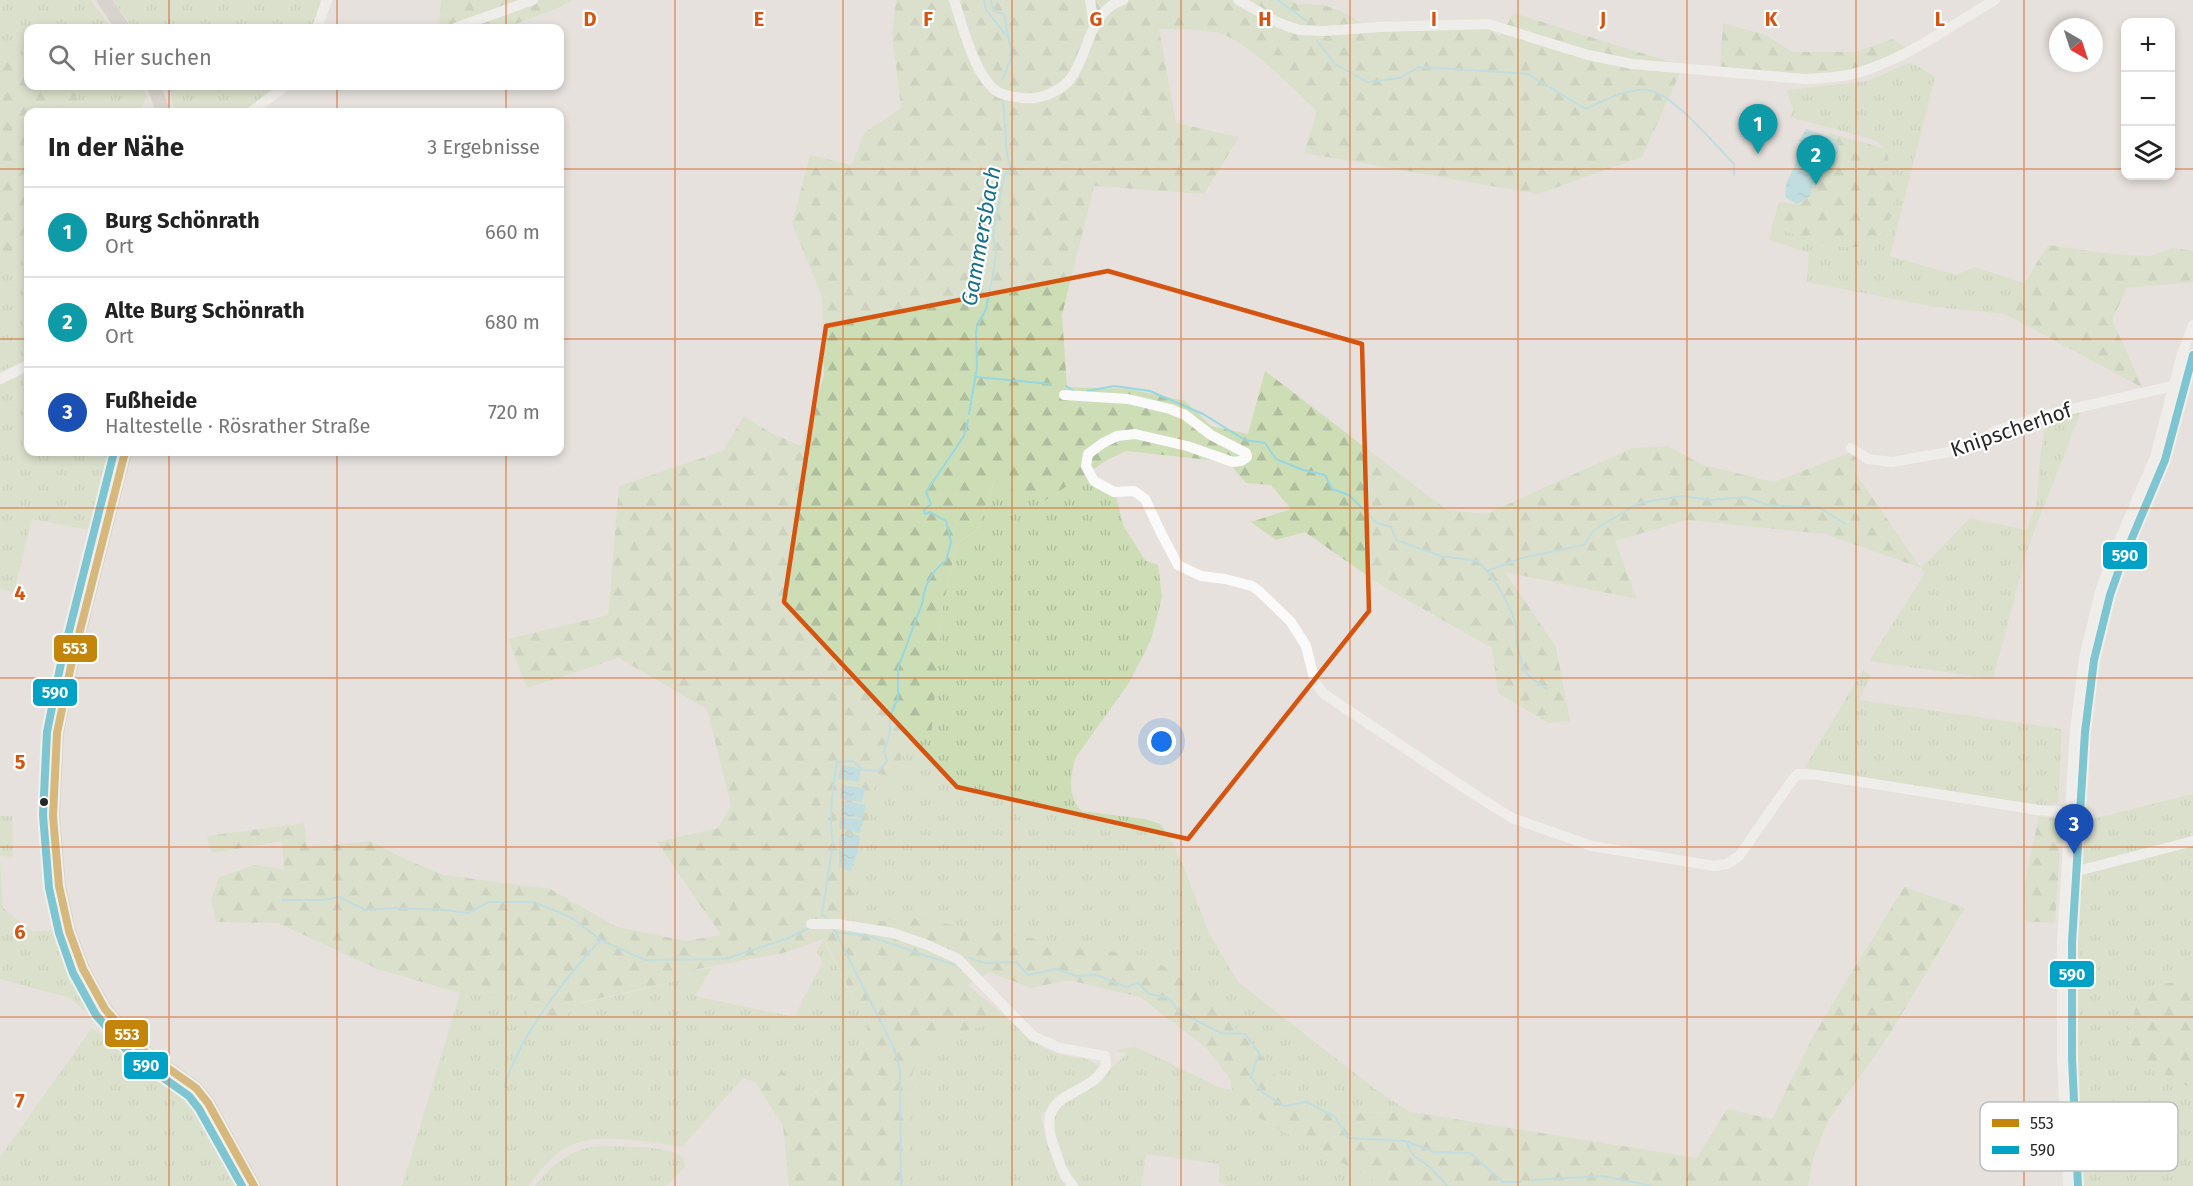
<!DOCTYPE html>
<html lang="de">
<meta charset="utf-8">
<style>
:root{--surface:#fff;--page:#f2f2f2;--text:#222;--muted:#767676;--line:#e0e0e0;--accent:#ea580c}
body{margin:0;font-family:"Fira Sans",sans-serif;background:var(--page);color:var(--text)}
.controls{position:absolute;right:18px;top:18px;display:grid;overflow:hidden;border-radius:12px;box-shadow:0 3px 9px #0003}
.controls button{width:54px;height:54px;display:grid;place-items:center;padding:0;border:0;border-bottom:2px solid var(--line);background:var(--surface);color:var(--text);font:30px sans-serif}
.compass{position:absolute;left:2049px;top:18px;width:54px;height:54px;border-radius:50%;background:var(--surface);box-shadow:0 3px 9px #0003;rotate:141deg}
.you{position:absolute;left:1162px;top:742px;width:21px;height:21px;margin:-15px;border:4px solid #fff;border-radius:50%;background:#1a73e8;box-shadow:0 0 0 9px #1a73e833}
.badge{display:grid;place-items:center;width:39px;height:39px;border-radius:50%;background:var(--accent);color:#fff;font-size:20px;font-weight:700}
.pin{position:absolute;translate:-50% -50px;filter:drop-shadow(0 2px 3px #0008)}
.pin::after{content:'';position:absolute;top:32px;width:21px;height:18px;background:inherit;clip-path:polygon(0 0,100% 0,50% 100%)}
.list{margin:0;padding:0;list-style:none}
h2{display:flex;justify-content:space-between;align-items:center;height:78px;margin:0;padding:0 24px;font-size:26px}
h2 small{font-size:20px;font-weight:400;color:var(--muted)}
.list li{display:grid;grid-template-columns:39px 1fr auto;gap:18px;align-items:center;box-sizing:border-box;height:90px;padding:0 24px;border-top:2px solid var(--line)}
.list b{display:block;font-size:22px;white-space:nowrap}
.list p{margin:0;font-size:20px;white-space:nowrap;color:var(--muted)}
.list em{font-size:20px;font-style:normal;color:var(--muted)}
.icon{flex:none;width:33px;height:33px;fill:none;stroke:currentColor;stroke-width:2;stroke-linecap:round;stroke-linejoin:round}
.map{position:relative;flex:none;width:2193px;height:1186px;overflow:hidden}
.search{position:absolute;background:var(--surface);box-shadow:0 3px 9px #0003;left:24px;top:24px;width:540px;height:66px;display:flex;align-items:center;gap:15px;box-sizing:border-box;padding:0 21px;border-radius:12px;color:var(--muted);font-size:22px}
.panel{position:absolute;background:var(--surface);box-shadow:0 3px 9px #0003;left:24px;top:108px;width:540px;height:348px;border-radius:12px}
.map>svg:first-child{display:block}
</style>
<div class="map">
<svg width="2193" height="1186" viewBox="0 0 2193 1186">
<defs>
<pattern id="grass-tufts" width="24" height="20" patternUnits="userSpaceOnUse" patternTransform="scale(1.5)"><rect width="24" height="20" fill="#cddeb7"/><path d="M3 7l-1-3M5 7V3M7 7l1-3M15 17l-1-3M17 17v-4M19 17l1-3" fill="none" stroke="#b0be9d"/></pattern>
<pattern id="forest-firs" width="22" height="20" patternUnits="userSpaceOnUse" patternTransform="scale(1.5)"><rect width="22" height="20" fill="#cddeb7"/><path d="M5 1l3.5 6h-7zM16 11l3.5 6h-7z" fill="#b0be9d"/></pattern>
<pattern id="water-ripples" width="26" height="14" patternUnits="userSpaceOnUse" patternTransform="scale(1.5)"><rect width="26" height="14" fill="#96d7e2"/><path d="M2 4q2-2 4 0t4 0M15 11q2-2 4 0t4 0" fill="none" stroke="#81b9c2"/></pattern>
</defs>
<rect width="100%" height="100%" fill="#e6e1dc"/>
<path fill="url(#grass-tufts)" d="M0,0H90L112,28H28V72L0,59Z
M113,0H321L313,28H133Z
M1911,62L1935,77L1890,256L1956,275L1975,267L2024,283L2005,314L1935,307L1807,282L1809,253L1769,240L1772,227L1831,245L1859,247L1882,233L1886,149L1875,140L1790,117L1793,111L1787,90L1868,81Z
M59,86H142L147,97L139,112H79L77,93Z
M169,86H278L244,112H175Z
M28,248V359L0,372V275L14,266Z
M28,372V452H106V492L100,495L88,530L32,519L14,592L0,589V385Z
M2082,409L2027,550L1993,679L1869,661L1925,573L1921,568L1970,518L2027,530L2036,505L2041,450L2047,417Z
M1089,472L1115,493L1124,527L1145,560L1158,565L1162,597L1151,640L1129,683L1076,757C1070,773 1067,799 1082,811L1145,819L1160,824L1170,837L1180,857L1209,933L1238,982L1375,1089L1410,1112L1327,1113L1292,1099L1255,1047L1151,958L1046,942L860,923L847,920L877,772L901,780V728L930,738L942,612L956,545L976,530L995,481Z
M1863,670L1871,676L1859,700L2062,729L2058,804L2046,806L1820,772L1805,767Z
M2193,794V838L2070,870L2072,818L2079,817L2080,822Z
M0,816H12L13,857L0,856Z
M2193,843V978L2139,989L2126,1054L2193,1089V1186H2073L2066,1054L2071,1053V1049L2066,1048L2065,986L2071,984L2072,981L2065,979L2071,878L2078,873Z
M0,861L3,908L33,932L58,929L95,1003L87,1010H83L70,998L0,979Z
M823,939L868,1027L859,1060L807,1098L760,1067L755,1082L743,1078L682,1147C649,1142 597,1131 567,1147C551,1155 539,1173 528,1186H402L460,993L525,992L565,1016L578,1004L649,988L675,981L691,970L712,968L695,996L794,1017L822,963L817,952Z
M1007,1018C1023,1032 1038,1048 1059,1054C1074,1059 1087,1055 1099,1067L1092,1076L1055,1096L1041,1117L1059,1177L1067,1186H909V1114L913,1071L937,1040Z
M92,1028L114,1045L126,1043L170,1079L194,1095L245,1186H0V1157Z
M1134,1046L1216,1086L1233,1091L1235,1105L1385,1186H1228L1219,1182V1164L1146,1154L1141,1186H1079L1068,1173L1055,1134L1053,1119L1063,1104L1099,1084L1112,1067L1127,1054L1116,1051Z
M601,1146C619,1147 669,1145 682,1157C684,1160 685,1163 686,1166L667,1186H535C553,1163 572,1148 601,1146Z"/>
<path fill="url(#forest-firs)" d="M441,0H572L558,8L505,28H439Z
M896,0H1291L1298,5C1327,0 1352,15 1374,32L1487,28L1500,36L1514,13L1683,66L1642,157L1538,194L1304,153L1317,111C1294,90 1248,41 1219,33C1199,29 1179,29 1159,29L1176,123L1239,137L1204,194L1094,186L1062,315L1067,387L1129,389L1185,401L1211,426L1248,434L1265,371L1447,510L1486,514L1632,448L1668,446L1703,465L1774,482L1857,450L1854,471L1921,568L1825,534L1687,520L1615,541L1637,599L1505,572L1556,647L1570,721L1548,723L1498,693L1492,648L1382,586L1305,532L1276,540L1251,522L1291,509L1271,485L1246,483L1228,462L1126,451L1109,459L1041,503L995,481L976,530L956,545L942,612L931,738L901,729V780L877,773L848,920L860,923L911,918L1151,958L1192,986L1255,1047L1292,1099L1327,1113L1410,1112L1430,1115L1697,1158L1727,1109L1772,1119L1813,1036L1904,887L1965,908L1886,1040L1829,1119L1813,1158L1808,1186H1385L1235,1105L1230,1079L1206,1048L1140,997L1068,980L1031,988L989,972L968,985L1007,1018L937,1040L913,1071L909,1114V1186H789L783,1126L755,1082L759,1067L776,1065L808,1098L859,1060L868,1027L824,939L783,953L692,970L675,981L579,1003L565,1016L527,1017L525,992L460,993L377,969L278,923L216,922L211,900L219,877L254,865L284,869L282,841L212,853L207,836L304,823L307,848L370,841L407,860L444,875L550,889L617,927L686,941L721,935L657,842L718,828L731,806L707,709L619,658L527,688L508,639L608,615L619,486L723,451L744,416L773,434L801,446L824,376L822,297L792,223L810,155L852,165L864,133L901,108L892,33Z
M1723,23L1766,35L1792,52H1855L1893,39L1905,48L1858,70L1810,77L1720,70Z
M0,59L28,72V86H59L77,93L79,112H28V248L14,266L0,275Z
M1829,133L1886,149C1893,178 1904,219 1874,238C1869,241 1863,246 1858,247C1833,250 1797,234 1772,227L1779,202L1798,204L1810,197C1816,180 1813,165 1834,164L1839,149L1836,139L1827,136Z
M2048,245L2111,254L2150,256L2173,248L2193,251V282L2127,288L2112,320L2143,388L2005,314Z
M106,452H120L111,490L106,492Z
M2039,816L2054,818L2062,823L2055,922H2026L2024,887Z
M2193,978V1089L2126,1055L2139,989Z"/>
<path fill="url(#water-ripples)" d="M1806,129L1836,139L1839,149L1834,164C1814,164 1815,180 1810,197L1797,204L1785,197L1786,184L1804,145L1799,141Z
M841,765L861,769L859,782L838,779Z
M841,785L865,788L862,802L840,799Z
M841,801L866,805L863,818L841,816Z
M840,817L863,820L860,833L839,828Z
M841,834L858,835L860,838L857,854L850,872L839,866V839Z"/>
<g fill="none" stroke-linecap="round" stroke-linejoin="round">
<path stroke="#96d7e2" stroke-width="2" d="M984,0L986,10L1009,39
M991,0L994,11L1004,14L1012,55L1003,79
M1278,0L1308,22
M1317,41L1335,64L1367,82L1400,78L1419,67L1528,74L1586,109C1602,101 1633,85 1652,91C1679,100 1713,143 1734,164V175
M976,377L1051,384
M1066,386L1074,391
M1087,391L1114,386L1150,391L1203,414L1245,440L1265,443L1276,459L1303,470L1325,475L1332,489L1349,495L1377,523L1391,527L1396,540L1441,556L1478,561L1487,571L1522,558L1584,545L1594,530L1639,503L1682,496L1711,500L1745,497L1768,505L1820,508L1846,524
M969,414L977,367L976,333L977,327L986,309L994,269L996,252L993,237L1004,176L1011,169L1007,155L1003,98
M1488,572C1499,587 1511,607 1516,626C1517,632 1516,639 1517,645C1525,674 1521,672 1547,689
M282,900H323L339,897L365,910L394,908L445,910L468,913L489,902H534L572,918L601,940L645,960L725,959L786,939L809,928
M830,921L822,915L833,843C828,817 833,788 837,762L853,761L863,770L878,771L887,761L884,751L890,731V716L898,698V668L923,601C923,587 934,568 946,561L951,542L946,521L930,512L925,514L924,510L931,504L926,492L964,436L968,420
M834,929L894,1048L900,1070L901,1186
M836,932L868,936L954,965
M969,958L986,963L1016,962L1028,975L1057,969L1076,976L1097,975L1126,987L1138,983L1149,994L1169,998L1178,1011L1221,1033L1245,1034L1259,1053L1251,1077L1262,1092L1284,1106L1307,1102L1335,1117L1348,1138L1406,1141L1413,1155L1431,1168L1447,1186
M505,1087C506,1076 512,1067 516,1057C537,1014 568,976 600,940
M1408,1142L1434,1152L1470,1153L1503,1182H1521
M1532,1180L1603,1176L1651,1186"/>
<path stroke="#fbfafa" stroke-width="10" d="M954,0C962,24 976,82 1000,93C1006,96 1016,97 1022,98C1039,100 1061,92 1071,78C1088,56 1089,10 1123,0
M1090,0L1094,26
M1238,0L1279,23L1299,30L1323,31L1380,27L1488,24L1588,55L1632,64L1805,79C1826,78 1849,77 1869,69C1914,53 1954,24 1995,0
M317,28L327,0
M455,28L533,0
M251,112L285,86
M0,379L28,365
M1064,395L1128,399L1170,409L1185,415L1211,435L1246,453L1247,457L1241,461L1233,462L1187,446L1135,434L1117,436L1103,443L1088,454L1086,466L1094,481L1114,492L1134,491L1145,499L1162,535L1178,565L1201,576L1225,579L1252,586L1259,591L1291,622L1306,646L1315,682L1324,694L1466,789L1512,818L1592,846L1714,866L1727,864L1739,856L1793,779L1798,774L1818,775L2038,810L2069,812
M1851,448L1868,459L1892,462L1943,453L1975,446L1995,431L2041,416L2173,386
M2066,874L2193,841
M811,924H838L893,933L925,944L958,959L1033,1036L1060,1048L1105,1056L1106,1065C1087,1101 1035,1088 1053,1144C1059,1160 1062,1174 1073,1186
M2068,1186L2062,1059V942L2075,731L2084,658L2100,592L2111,560L2155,457L2182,354L2193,325"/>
<path stroke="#c7c2b9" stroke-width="14" d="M104,0L123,28
M154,86L163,112
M125,452L71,666L57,733L53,816L59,886L69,931L83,969L105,1009L138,1047L196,1088L208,1103L254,1186"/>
<defs>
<path id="bus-1" d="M125,452L71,666L57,733L53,816L59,886L69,931L83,969L105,1009L138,1047L196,1088L208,1103L254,1186"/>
<path id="bus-2" d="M114,452L61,663L47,732L43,815L49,888L59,933L73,973L96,1015L131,1055L189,1096L199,1109L242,1186
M2078,1186L2072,1059V942L2085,732L2094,660L2110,595L2121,564L2165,460L2193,355"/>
</defs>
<use href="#bus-1" stroke="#fff" stroke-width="12"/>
<use href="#bus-2" stroke="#fff" stroke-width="12"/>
<use href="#bus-1" stroke="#c3860a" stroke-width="8"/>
<use href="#bus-2" stroke="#02a2c6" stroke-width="8"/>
</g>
<path d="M0 0H2193V1186H0ZM1108,271L1362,344L1369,611L1188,839L957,787L784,602L826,326Z" fill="#e6e1dc" fill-opacity=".55" fill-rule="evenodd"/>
<path fill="none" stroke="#d5540f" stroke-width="4.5" stroke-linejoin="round" d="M1108,271L1362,344L1369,611L1188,839L957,787L784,602L826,326Z"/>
<path fill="none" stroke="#d5540f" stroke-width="1.5" stroke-opacity="0.55" d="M169,0V28M337,0V28M506,0V28M675,0V1186M843,0V1186M1012,0V1186M1181,0V1186M1350,0V1186M1518,0V1186M1687,0V1186M1856,0V1186M2024,0V1186M169,86V112M337,86V112M506,86V112M0,169H28M560,169H2126M2170,169H2193M0,339H28M560,339H2193M169,452V1186M337,452V1186M506,452V1186M0,508H2193M0,678H2193M0,847H2193M0,1017H2193"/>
<circle fill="#272727" stroke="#fff" stroke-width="2" cx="44" cy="802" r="5"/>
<g text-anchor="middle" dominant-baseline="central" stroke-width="4.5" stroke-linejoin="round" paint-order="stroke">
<g font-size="21" fill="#272727" stroke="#fff">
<text transform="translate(2011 430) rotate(-19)">Knipscherhof</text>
</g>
<g font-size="22" font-style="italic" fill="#17718c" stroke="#fff">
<text transform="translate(981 236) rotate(-80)">Gammersbach</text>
</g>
</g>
<rect x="1980" y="1102" width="198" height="69" rx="9" fill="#fff" stroke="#bebebe" stroke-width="1.5"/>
<rect x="1992" y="1119" width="27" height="8" fill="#c3860a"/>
<rect x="1992" y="1146" width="27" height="8" fill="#02a2c6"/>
<g font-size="16" fill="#272727">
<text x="2030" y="1129">553</text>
<text x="2030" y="1156">590</text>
</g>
<g font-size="20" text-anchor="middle" font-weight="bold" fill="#d5540f" stroke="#fff" stroke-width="4.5" stroke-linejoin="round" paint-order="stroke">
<text x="590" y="26">D</text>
<text x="759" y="26">E</text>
<text x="928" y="26">F</text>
<text x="1096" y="26">G</text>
<text x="1265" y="26">H</text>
<text x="1434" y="26">I</text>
<text x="1603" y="26">J</text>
<text x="1771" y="26">K</text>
<text x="1940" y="26">L</text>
<text x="20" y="600">4</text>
<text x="20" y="769">5</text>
<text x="20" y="939">6</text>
<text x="20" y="1108">7</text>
</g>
<g stroke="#fff" stroke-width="2">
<rect x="2102" y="541" width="46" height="29" rx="6" fill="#02a2c6"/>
<rect x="53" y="634" width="45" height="29" rx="6" fill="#c3860a"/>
<rect x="32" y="678" width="46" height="29" rx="6" fill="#02a2c6"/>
<rect x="2049" y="960" width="46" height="28" rx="6" fill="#02a2c6"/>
<rect x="104" y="1019" width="45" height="29" rx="6" fill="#c3860a"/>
<rect x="123" y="1051" width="46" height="29" rx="6" fill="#02a2c6"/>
</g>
<g font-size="16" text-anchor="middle" font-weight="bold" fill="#fff">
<text x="2125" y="561">590</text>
<text x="75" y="654">553</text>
<text x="55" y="698">590</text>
<text x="2072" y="980">590</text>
<text x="127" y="1040">553</text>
<text x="146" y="1071">590</text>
</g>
</svg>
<div class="controls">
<button>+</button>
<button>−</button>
<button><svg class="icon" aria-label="layers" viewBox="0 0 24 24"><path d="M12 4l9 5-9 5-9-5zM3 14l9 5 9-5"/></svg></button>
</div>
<svg class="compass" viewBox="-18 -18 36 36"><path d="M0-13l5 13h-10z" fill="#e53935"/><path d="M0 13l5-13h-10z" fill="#767676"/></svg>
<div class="you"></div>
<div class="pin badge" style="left:1758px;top:154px;background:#0f9aa8">1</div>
<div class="pin badge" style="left:1816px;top:185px;background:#0f9aa8">2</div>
<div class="pin badge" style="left:2074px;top:854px;background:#1a4fb4">3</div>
<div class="search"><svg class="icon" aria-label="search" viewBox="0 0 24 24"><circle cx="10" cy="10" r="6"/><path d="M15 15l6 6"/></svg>Hier suchen</div>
<section class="panel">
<h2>In der Nähe<small>3 Ergebnisse</small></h2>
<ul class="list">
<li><span class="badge" style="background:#0f9aa8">1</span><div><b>Burg Schönrath</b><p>Ort</p></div><em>660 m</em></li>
<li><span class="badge" style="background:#0f9aa8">2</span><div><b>Alte Burg Schönrath</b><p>Ort</p></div><em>680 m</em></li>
<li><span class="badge" style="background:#1a4fb4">3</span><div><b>Fußheide</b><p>Haltestelle · Rösrather Straße</p></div><em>720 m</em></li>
</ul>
</section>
</div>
